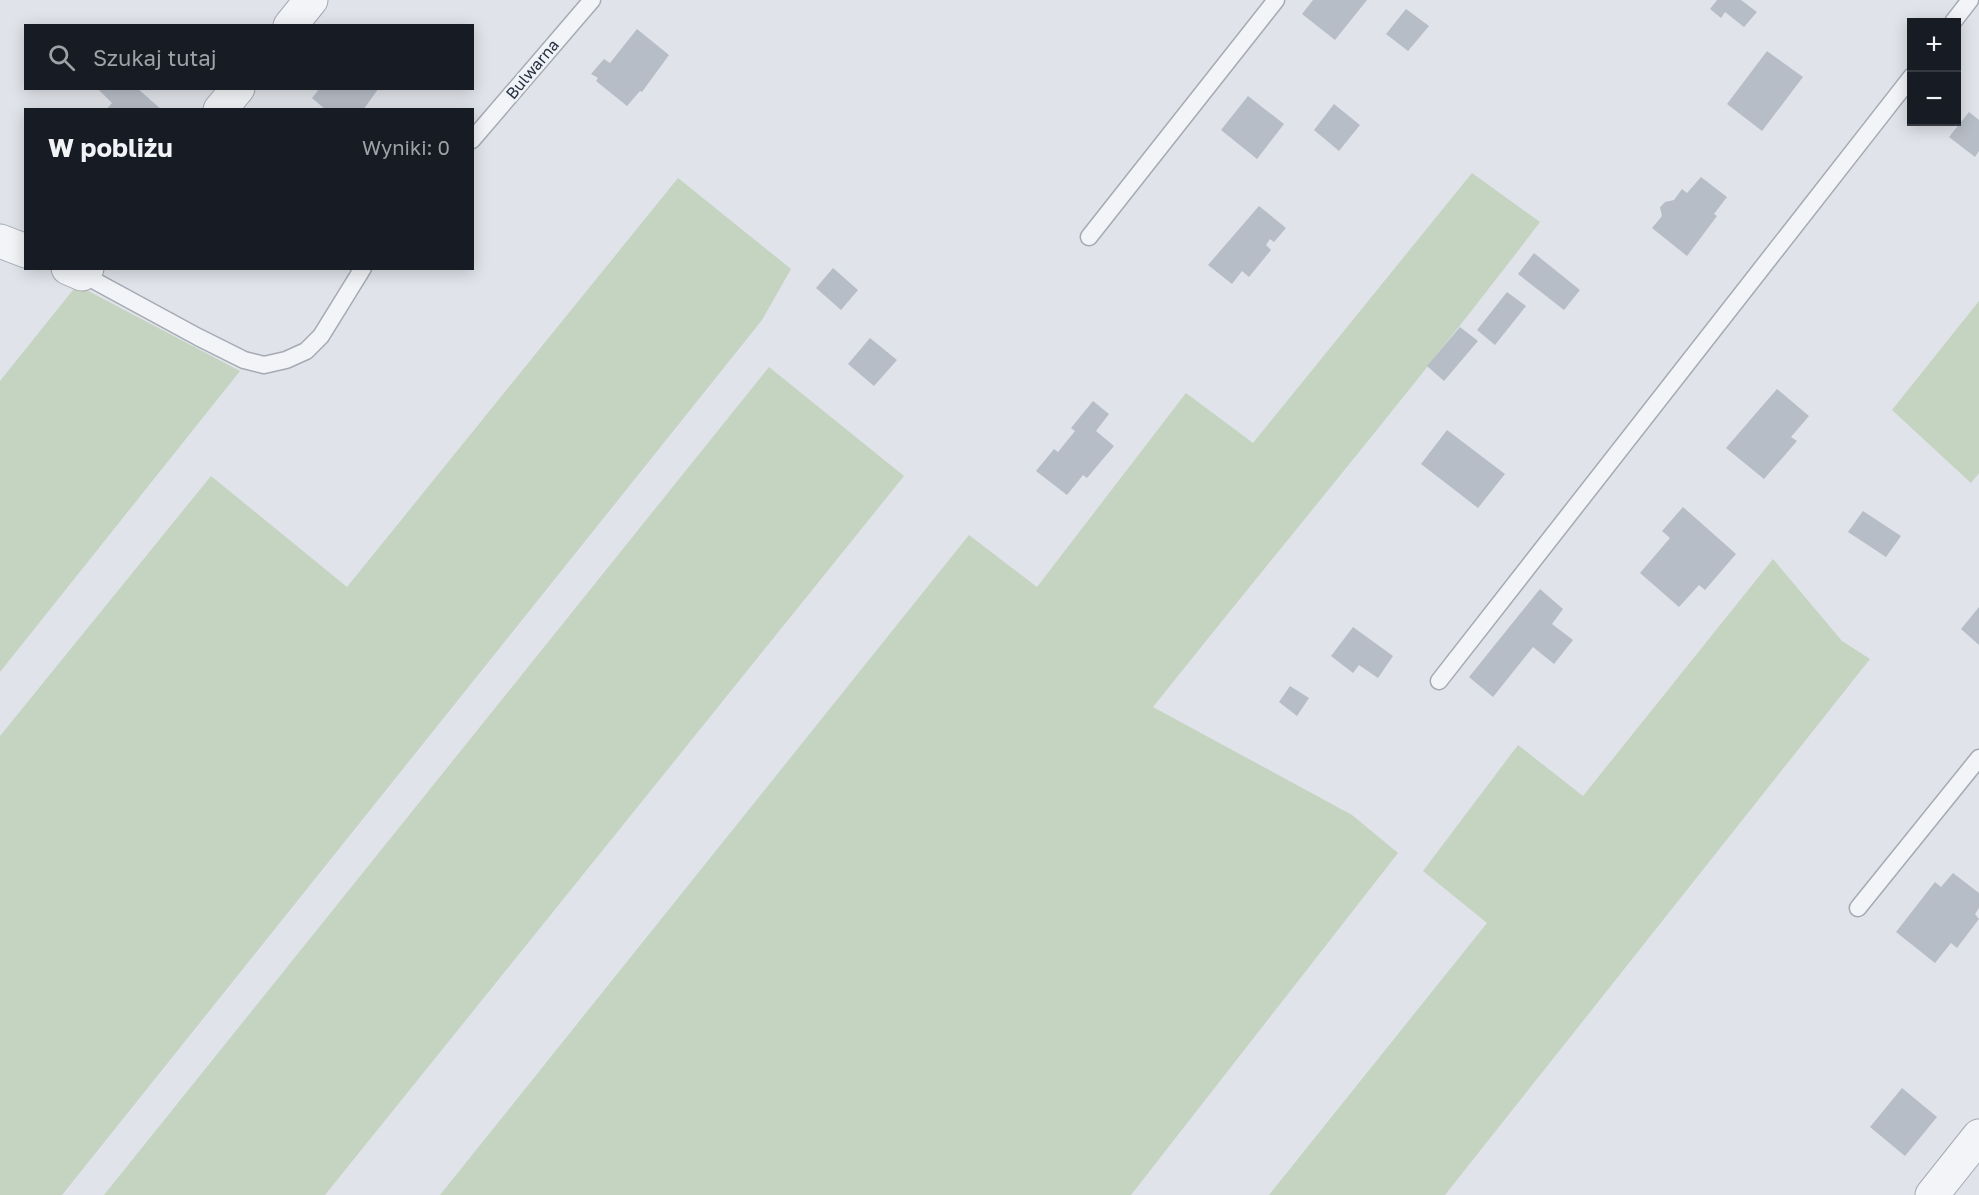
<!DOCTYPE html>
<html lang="pl">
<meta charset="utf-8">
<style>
:root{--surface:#171b24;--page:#20242c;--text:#f1f3f6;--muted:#9ea1a6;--line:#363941}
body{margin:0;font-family:"Golos Text",sans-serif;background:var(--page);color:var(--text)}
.controls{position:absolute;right:18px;top:18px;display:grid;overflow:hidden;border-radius:0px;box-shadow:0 3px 15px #0003}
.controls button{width:54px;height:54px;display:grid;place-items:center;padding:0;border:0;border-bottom:2px solid var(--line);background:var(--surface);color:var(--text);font:30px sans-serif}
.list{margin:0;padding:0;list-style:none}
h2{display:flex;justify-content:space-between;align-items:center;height:78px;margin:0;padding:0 24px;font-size:26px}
h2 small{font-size:20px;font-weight:400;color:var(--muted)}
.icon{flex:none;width:33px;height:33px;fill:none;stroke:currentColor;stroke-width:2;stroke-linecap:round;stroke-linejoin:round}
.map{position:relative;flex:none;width:1979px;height:1195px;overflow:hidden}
.search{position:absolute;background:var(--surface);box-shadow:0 3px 15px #0003;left:24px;top:24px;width:450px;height:66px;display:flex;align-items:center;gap:15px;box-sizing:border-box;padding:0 21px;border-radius:0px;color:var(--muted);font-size:22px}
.panel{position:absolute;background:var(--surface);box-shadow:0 3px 15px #0003;left:24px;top:108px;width:450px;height:162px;border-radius:0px}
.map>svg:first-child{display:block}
</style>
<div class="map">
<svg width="1979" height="1195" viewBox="0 0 1979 1195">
<rect width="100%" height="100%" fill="#e0e3e9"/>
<path fill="#c5d3c1" d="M1472,173L1540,222C1415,387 1282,545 1153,707L1352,815L1398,853L1131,1195H440L969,535L1037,587L1186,393L1253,443Z
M678,178L791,269L762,320L62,1195H0V736L211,476L347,587Z
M77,285L240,371L0,672V381Z
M1979,301V473L1971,483L1892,410Z
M769,367L904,476L325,1195H104Z
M1773,559L1842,641L1870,659L1445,1195H1269L1487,923L1423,871L1518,745L1583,796Z"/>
<path fill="#b7bdc6" d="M1313,0H1367L1335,40L1302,14Z
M1717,0H1741L1757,12L1744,27L1725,12L1721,18L1710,9Z
M1406,9L1429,26L1408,51L1386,34Z
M637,29L669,55L642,92L640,91L627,106L596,81L598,78L591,74L604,59L610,63Z
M1767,51L1803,77L1762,131L1727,104Z
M97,88H137L162,110H106L112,103Z
M320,88H379L363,110H326L312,98Z
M1248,96L1284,124L1257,159L1221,130Z
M1334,104L1360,125L1339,151L1314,130Z
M1969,112L1979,120V151L1975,157L1949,137Z
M1701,177L1727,197L1714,214L1717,216L1687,256L1652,228L1662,216L1660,207L1665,202L1674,200L1682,189L1687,193Z
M1259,206L1286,228L1274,242L1270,239L1266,245L1271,250L1249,277L1242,271L1232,284L1208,265Z
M1534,253L1580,290L1564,310L1518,274Z
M833,268L858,290L841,310L816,288Z
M1507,292L1526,306L1495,345L1477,330Z
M1460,327L1478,341L1444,381L1427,366Z
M870,338L897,360L874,386L848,364Z
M1777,389L1809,416L1791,437L1797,441L1764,479L1726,448Z
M1093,401L1109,414L1096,431L1114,446L1087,478L1083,475L1067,495L1036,471L1054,449L1058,452L1075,431L1071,428Z
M1447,430L1505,474L1478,508L1421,464Z
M1683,507L1736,554L1705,590L1699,585L1679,607L1640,573L1670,538L1662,531Z
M1863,511L1901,536L1886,557L1848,532Z
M1540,589L1563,609L1552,624L1573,640L1554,664L1533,647L1493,697L1469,677Z
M1979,607V645L1961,629Z
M1353,627L1393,656L1378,678L1359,665L1353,673L1331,656Z
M1290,686L1309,698L1297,716L1279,702Z
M1953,873L1979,893V908L1975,914L1979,919L1957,948L1951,943L1935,963L1896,932L1935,882L1941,887Z
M1902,1088L1937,1117L1905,1156L1870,1127Z"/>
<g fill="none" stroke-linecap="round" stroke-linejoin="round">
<defs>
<path id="service" d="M1953,22L1970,0
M472,140L592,0
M1089,237L1276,0
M82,274L198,337L244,360L264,365L286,360L306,351L321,336L363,268
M1439,681L1912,76
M1858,908L1979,758"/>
<path id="minor" d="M290,26L311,0
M220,110L238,88
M0,241L26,251
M68,268L82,274L87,268
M1932,1195L1979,1136"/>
</defs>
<use href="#service" stroke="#a5aab3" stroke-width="19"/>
<use href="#minor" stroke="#a5aab3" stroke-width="35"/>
<use href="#service" stroke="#f2f4f7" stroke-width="16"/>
<use href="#minor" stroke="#f2f4f7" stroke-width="33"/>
</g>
<g text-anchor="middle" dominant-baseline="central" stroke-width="5" stroke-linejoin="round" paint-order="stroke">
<g font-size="16" fill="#283140" stroke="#eff2f6">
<text transform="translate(532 69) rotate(-50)">Bulwarna</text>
</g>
</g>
</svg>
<div class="controls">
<button>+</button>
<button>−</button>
</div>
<div class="search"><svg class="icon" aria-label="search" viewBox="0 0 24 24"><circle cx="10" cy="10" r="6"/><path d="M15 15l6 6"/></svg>Szukaj tutaj</div>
<section class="panel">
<h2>W pobliżu<small>Wyniki: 0</small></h2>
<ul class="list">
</ul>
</section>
</div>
